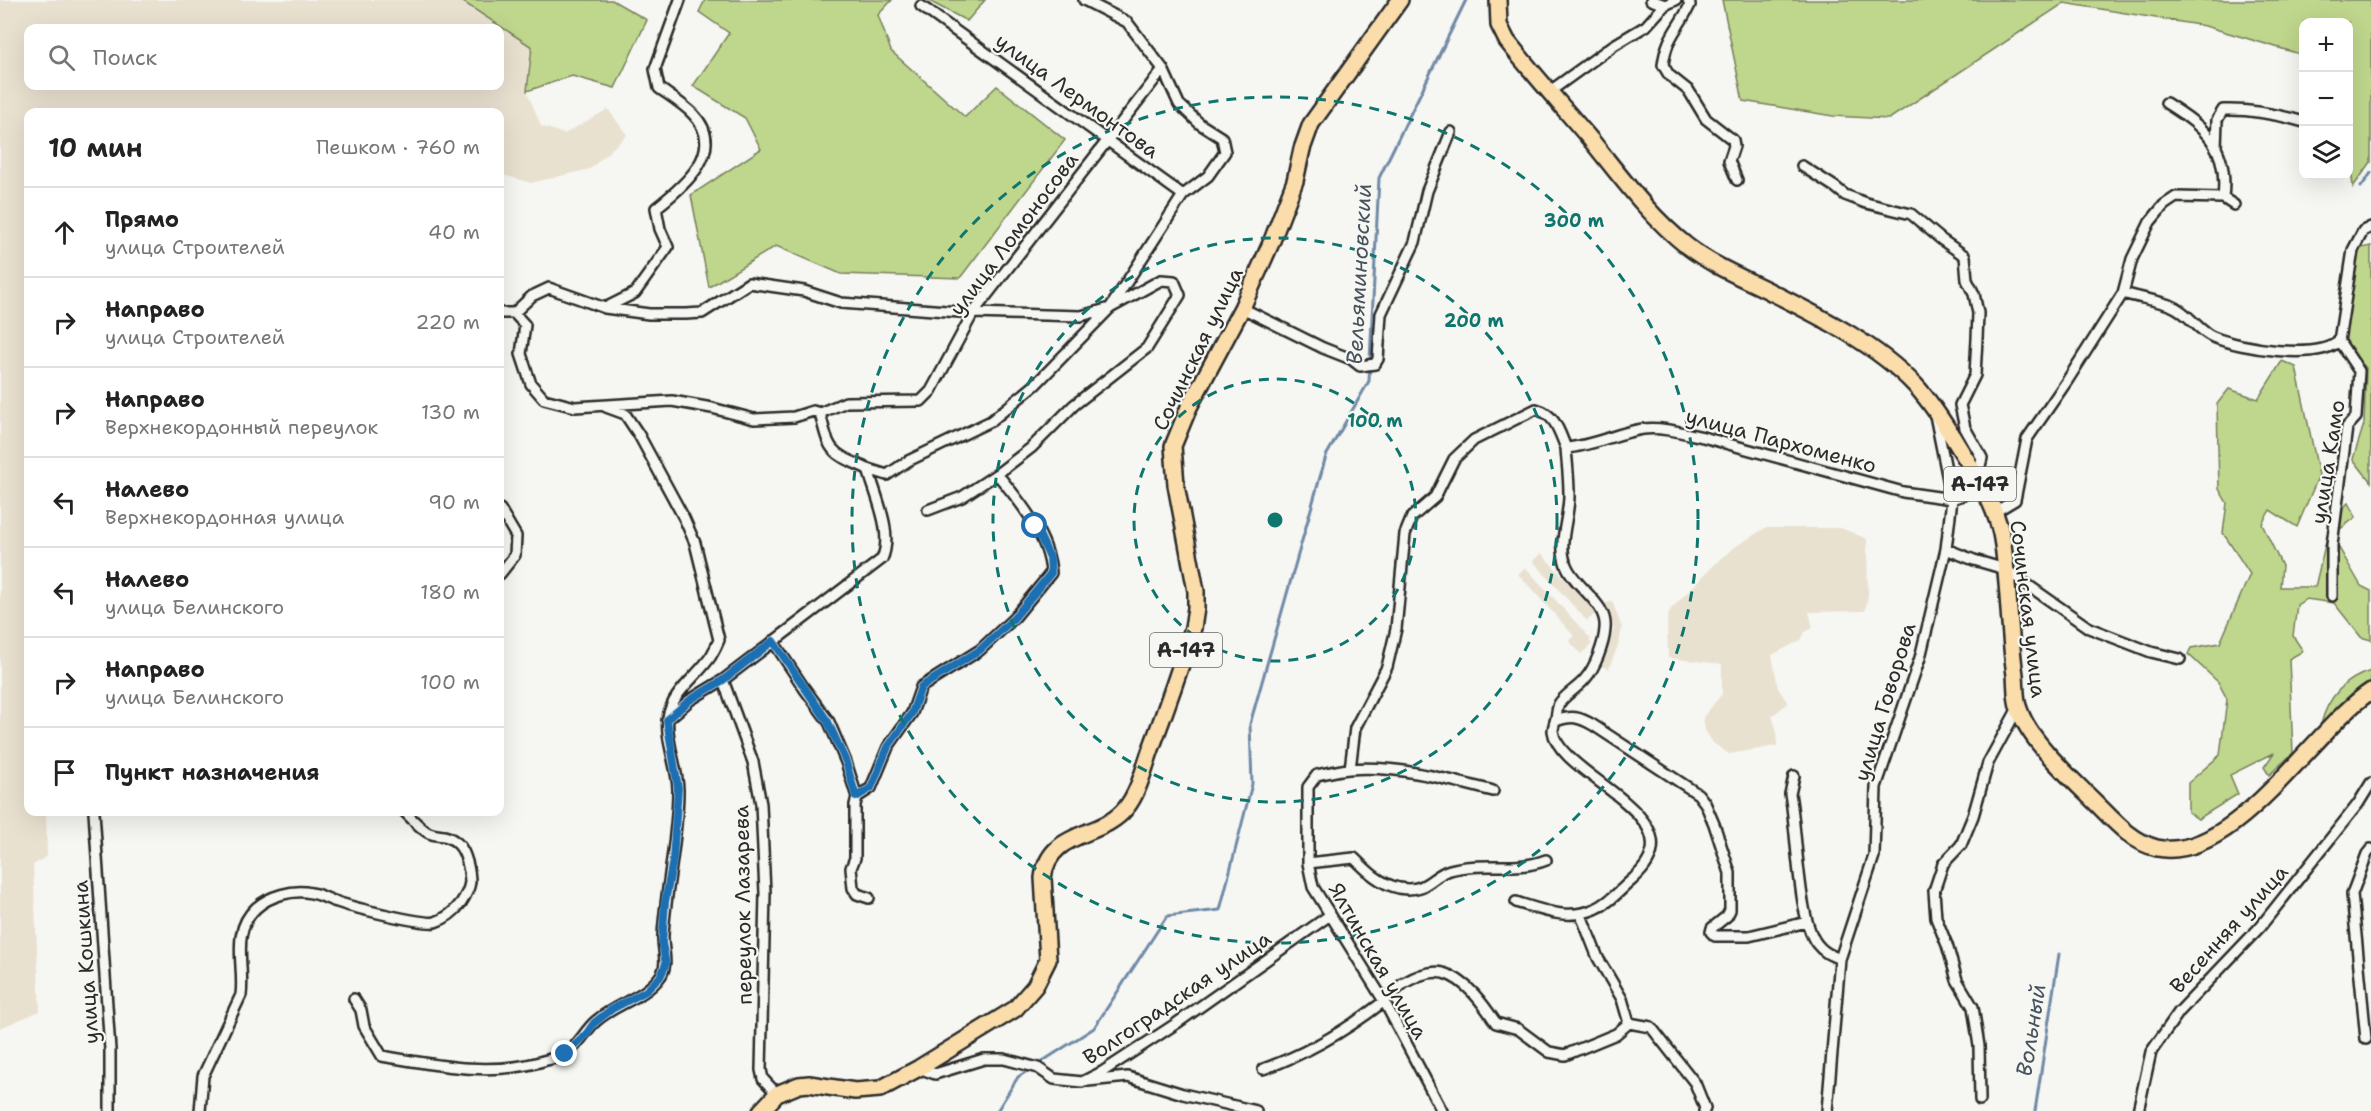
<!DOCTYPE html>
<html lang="ru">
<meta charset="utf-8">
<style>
:root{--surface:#fff;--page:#f2f2f2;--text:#222;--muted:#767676;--line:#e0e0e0}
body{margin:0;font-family:"Shantell Sans",sans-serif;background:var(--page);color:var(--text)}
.controls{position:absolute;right:18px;top:18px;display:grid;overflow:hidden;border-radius:12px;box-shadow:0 6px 24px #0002}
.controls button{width:54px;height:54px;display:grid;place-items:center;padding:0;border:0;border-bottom:2px solid var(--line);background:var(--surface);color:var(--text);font:30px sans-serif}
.stop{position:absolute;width:18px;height:18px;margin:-14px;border:4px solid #1f6fb2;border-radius:50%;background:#fff}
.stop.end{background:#1f6fb2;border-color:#fff;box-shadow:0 2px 6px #0008}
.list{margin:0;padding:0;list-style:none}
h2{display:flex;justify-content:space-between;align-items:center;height:78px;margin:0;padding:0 24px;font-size:26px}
h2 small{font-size:20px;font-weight:400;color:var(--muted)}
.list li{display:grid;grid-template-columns:39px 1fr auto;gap:18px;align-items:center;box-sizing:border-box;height:90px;padding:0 24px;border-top:2px solid var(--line)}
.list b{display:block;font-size:22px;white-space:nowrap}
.list p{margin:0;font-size:20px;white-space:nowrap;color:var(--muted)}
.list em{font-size:20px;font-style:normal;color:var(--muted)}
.icon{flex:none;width:33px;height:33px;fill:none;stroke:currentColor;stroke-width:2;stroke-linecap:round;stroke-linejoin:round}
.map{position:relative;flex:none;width:2371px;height:1111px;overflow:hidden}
.search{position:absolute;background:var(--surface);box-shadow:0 6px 24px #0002;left:24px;top:24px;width:480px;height:66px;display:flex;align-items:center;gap:15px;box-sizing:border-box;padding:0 21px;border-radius:12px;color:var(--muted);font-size:22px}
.panel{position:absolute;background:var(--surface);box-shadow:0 6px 24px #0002;left:24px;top:108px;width:480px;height:708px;border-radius:12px}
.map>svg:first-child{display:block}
</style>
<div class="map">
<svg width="2371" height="1111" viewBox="0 0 2371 1111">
<rect width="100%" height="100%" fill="#f6f6f2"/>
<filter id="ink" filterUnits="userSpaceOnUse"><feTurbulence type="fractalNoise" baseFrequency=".0167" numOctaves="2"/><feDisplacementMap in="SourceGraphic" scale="12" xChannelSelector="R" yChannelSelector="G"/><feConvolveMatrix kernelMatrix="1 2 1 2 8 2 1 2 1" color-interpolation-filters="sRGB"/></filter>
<g filter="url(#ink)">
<path fill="#e9e1d0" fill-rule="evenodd" d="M0,0H460L532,47L527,91L541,126L564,134L608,109L627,135L590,169L531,183L500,174V112H28V812H46L47,856L33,865L40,1011L0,1028ZM28,28H500V86H28Z
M1765,528H1841L1867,539L1868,595L1865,611L1809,612L1813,628L1805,632L1801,640L1772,655L1778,688L1788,703L1772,716L1776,728L1777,746L1729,754L1713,743L1705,730L1703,717L1722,694V664L1668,658L1667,621L1670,610L1720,559L1735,547Z
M1541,553L1596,613L1587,621L1533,561Z
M1526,568L1591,639L1589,641L1592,644L1581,654L1569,641L1574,636L1518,574Z
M1612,601L1622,628L1619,642L1609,669L1601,666L1614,629L1605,604Z"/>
<path fill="#bfd68d" stroke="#75805c" stroke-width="1.5" d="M460,0H612L647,20L615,88L572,76L527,91L532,47Z
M705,0H892L878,15L891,51L965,117L997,86L1065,140L960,278L841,274L776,246L709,287L691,195L761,149L745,118L693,86L729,33L699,12Z
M927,0H985L967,21Z
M1722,0H2371V162L2353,187L2348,139V22H2304L2303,55L2205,26L2064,3L1889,119L1833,116L1743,101Z
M2371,246V482L2353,459L2364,424L2366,368L2343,342L2357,249Z
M2282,361L2296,367L2319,475L2297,527L2270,510L2262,524L2282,566L2280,587H2315L2331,520L2348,503L2356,517L2339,530L2338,546L2361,586L2371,591V640L2361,637L2334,603L2306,599L2297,605L2293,636L2303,651L2289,659L2293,753L2269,775L2264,767L2274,753L2230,775L2238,794L2198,819L2188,812V783L2220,755L2227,699L2218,682L2188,654L2191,648L2220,643L2250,574L2223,533L2227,503L2219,489L2217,404L2229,389L2258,399Z
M2371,671V681C2353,693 2341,707 2328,725L2321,724C2328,697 2344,679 2371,671Z"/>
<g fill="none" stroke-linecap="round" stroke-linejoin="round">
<path stroke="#708aa6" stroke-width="3" d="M2361,187L2371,173
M1035,1066L1094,1028L1167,916L1220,910L1252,784L1250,724L1326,456L1369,381L1379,178L1466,0
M997,1111L1018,1077L1030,1069
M2035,1111L2059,954"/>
<defs>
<path id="minor" d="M1651,0L1665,5
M1688,0L1690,5C1678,30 1667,35 1663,65L1669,75L1689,91L1706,119L1733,140L1734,146L1729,161L1737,180
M921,6L1183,195
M1549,92L1614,45L1646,26L1665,5L1676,0
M2216,148L2217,120L2223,110C2251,109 2277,114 2304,122
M1802,166L1835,187L1845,195L1866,203L1911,214L1942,240L1965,256L1967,280L1974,294L1978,313L1977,339L1975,375L1960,405L1965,428L1982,458L1977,478
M2223,198L2234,205
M2123,293C2139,298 2157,300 2172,306C2188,312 2198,331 2213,337C2240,348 2317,361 2339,341L2353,250L2363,231L2371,227
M605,308L635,293L668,247L660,229L656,208C684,186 728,150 693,114C683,104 670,96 659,88L655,69L680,0
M1242,308L1323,348L1351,359L1360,366L1375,364L1378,359L1381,314L1415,242L1427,191L1451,132
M500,313H514L525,325L521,354L531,384L544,399L575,407L672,401L712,408L754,419L794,417L813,411L820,413L846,402L921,401L931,391L973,313L1163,69
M514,313L532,296L549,288L605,308L649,314H686L702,313L749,283L804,291L841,303L973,313L1081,316L1110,308L1161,280L1174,281L1180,295L1147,348L1074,405L1031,448L997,474L962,497L928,510
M820,413C830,454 830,452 868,469
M500,509L516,536L515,555L500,574
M1995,512L2015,500L2027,439L2067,381L2123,293L2132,259L2150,222L2164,205L2176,197L2223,198C2229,147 2206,128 2166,103
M1946,549L1974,560L2005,569L2089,628L2151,652L2180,659
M2332,596V545L2347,427L2356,417L2359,371L2339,341
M773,641L804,688L829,722L846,762L857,797L855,805V858L851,868L853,888L857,894L869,898
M723,680L753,762L761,804L765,893L761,1070L763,1079L777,1094
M667,720L690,700L723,680L882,559C894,533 875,495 868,469L887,475L908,461L991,421L1035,385L1110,308L1183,195L1208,176L1225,152L1222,138L1200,124L1179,104L1163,69L1127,22L1084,0
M1556,721C1572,715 1579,717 1593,725L1698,794L1705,803L1714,824L1730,873V910L1727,916L1712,928L1711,932L1715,936H1749L1807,922
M1350,769L1355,728L1387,667L1396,629L1405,534L1412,517L1435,497L1454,459L1474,440L1536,409C1555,414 1559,431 1566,448C1593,446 1616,433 1643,429C1663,427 1684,433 1703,437L1903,492L1952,499L1982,488
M1794,776L1790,794C1797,829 1798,921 1817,944C1824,953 1831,955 1840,959
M857,797L871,788L888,747L912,713L921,687L980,650L1014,618L1051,573C1049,537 1020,501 997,474
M94,812L110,1050V1111
M1308,863L1354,858C1367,871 1380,884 1399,888C1428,893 1430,876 1450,870C1481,861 1517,872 1546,860
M1516,902C1542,910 1568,921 1595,909C1610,903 1621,889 1633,879C1704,817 1558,777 1553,731C1553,727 1555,722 1556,718C1557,714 1557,708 1559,704C1564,695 1578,688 1585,679C1595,668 1604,644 1605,629C1608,603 1575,588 1566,565C1557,542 1570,517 1569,493C1569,478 1567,463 1566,448
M354,999L361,1010L364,1026L382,1056C435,1065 490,1077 543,1061C550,1059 559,1058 565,1054C578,1047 585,1030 596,1021C615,1004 644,998 659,978C670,965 662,950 663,935C666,886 678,839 678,790C678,768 665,740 668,718C671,693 698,676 711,656C714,651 717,645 719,640L695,543L684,518L639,435L625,414L606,407
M1629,1023L1651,1027L1695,1083L1705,1108L1704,1111
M2366,1039L2352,894L2367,854L2371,849
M919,1068L935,1074L984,1059H1004L1038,1068L1054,1079L1082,1082L1102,1072L1177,1023L1330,915
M1263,1069C1306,1054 1347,1030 1383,1002C1391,996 1397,988 1404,983C1416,976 1430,970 1443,973C1466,979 1484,1005 1496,1023L1518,1029L1549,1052L1565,1055L1616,1034L1629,1023L1622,999L1598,958L1581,915
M1088,1081L1128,1077L1183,1094L1256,1111
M1980,1100L1979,1046L1973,1007L1957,980L1947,945L1936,918L1934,891L1943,864L1961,845L1973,816L1988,763L2018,708
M200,1111L203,1076L241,995C245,966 230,932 256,908C269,896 293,889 311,893C320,894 329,900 337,902C351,907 424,925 435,922C445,919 455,911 461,903C465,897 469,890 470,882C470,871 466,852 458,844C445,832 441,838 429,833C421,829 411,818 405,812
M1442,1111L1384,1001L1313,887L1308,863V787L1317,775C1327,773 1338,770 1349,769C1397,765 1447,779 1493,791
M1827,1111L1840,959L1874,856L1876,787L1920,658L1946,549L1952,499L1935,415
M2138,1111L2151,1052L2179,1012L2260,927L2358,804L2371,783"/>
<path id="trunk" d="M1498,0L1499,25L1507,41C1534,75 1563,107 1591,140C1621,177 1649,216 1687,246C1713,266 1743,278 1771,292C1821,317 1876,344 1915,385C1931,402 1946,426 1958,446C1977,476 1999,510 2003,545C2009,588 2009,632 2015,675C2016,686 2015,699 2019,709C2029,741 2073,780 2097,804C2113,820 2133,843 2157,848C2234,864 2314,728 2371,691
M761,1111L777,1094L799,1085L809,1084L855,1091L880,1089L919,1068L1015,1009L1035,986L1048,960L1043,878C1049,829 1102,839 1126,808C1139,792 1144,768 1151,749C1166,709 1180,669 1193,628L1196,608V591L1176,485L1173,446L1189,407L1242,308L1271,243L1295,181L1302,149L1311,124L1400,0"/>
</defs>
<use href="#minor" stroke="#2b2b2b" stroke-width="14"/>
<use href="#trunk" stroke="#2b2b2b" stroke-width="20"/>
<use href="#minor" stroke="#f6f6f2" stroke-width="9"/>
<use href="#trunk" stroke="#faddab" stroke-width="15"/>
</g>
</g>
<g fill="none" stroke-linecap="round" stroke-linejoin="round" filter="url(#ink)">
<path stroke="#1f6fb2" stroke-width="8" d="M565,1054L585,1036L594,1023L612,1009L646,991L660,977L666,964L662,943L665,902L673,860L678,788L667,720L690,700L723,680L773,641L828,722L846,762L856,797L871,788L888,747L912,713L921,687L980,650L1014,618L1051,573L1050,558L1035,526"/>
</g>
<g fill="none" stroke="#0f766e" stroke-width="3" stroke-dasharray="10 8">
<circle cx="1275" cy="520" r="141"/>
<circle cx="1275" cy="520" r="282"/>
<circle cx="1275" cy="520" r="423"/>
</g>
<g text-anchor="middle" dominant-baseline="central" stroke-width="4.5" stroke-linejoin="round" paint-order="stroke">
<g fill="#f6f6f2" stroke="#686867" stroke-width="1.5">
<rect x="1944" y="467" width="72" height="34" rx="4.5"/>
<rect x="1150" y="633" width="72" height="34" rx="4.5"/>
</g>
<g font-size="20" font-weight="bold" fill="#2b2b2b">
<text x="1980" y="484">А-147</text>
<text x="1186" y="650">А-147</text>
</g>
<g font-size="21" fill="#2b2b2b" stroke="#f6f6f2">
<text transform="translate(1077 96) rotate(36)">улица Лермонтова</text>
<text transform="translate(1014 234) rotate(-53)">улица Ломоносова</text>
<text transform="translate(1198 349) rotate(-64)">Сочинская улица</text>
<text transform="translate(1781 441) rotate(15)">улица Пархоменко</text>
<text transform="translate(2328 462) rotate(-81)">улица Камо</text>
<text transform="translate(2028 609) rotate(83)">Сочинская улица</text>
<text transform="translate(1885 702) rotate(-73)">улица Говорова</text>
<text transform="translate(743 905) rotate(-91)">переулок Лазарева</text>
<text transform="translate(2229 929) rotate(-48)">Весенняя улица</text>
<text transform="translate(1378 961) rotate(60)">Ялтинская улица</text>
<text transform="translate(86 962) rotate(-94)">улица Кошкина</text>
<text transform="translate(1177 998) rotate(-34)">Волгоградская улица</text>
</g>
<g font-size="22" font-style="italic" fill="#48535e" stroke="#f6f6f2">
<text transform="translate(1359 274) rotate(-87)">Вельяминовский</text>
<text transform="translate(2031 1030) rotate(-81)">Вольный</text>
</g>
</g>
<circle cx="1275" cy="520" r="9" fill="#0f766e" stroke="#f6f6f2" stroke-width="3"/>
<g font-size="18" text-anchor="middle" font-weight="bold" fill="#0f766e" stroke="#f6f6f2" stroke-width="4.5" stroke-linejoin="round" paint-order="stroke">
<text x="1574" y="227">300 m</text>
<text x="1474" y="327">200 m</text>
<text x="1375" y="427">100 m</text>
</g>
</svg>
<div class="controls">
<button>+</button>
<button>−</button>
<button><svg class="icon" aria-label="layers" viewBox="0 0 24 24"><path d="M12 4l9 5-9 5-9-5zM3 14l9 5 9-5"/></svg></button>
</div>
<div class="stop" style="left:1035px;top:526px"></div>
<div class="stop end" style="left:565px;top:1054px"></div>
<div class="search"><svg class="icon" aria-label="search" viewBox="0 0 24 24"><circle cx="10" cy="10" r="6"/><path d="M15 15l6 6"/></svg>Поиск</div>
<section class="panel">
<h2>10 мин<small>Пешком · 760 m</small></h2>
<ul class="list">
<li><svg class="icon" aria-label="ahead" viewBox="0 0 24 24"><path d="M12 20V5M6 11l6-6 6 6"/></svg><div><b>Прямо</b><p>улица Строителей</p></div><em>40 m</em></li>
<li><svg class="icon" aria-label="right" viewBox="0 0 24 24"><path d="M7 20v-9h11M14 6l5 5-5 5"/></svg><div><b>Направо</b><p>улица Строителей</p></div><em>220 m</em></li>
<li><svg class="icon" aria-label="right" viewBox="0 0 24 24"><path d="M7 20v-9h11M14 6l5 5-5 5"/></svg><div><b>Направо</b><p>Верхнекордонный переулок</p></div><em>130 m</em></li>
<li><svg class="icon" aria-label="left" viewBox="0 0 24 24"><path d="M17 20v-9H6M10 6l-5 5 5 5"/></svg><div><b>Налево</b><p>Верхнекордонная улица</p></div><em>90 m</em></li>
<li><svg class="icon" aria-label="left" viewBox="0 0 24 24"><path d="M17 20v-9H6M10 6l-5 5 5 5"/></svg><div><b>Налево</b><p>улица Белинского</p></div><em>180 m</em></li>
<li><svg class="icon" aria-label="right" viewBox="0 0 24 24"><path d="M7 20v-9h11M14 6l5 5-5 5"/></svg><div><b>Направо</b><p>улица Белинского</p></div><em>100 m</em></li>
<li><svg class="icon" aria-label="arrive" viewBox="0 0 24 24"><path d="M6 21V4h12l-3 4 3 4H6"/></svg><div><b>Пункт назначения</b></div></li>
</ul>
</section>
</div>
